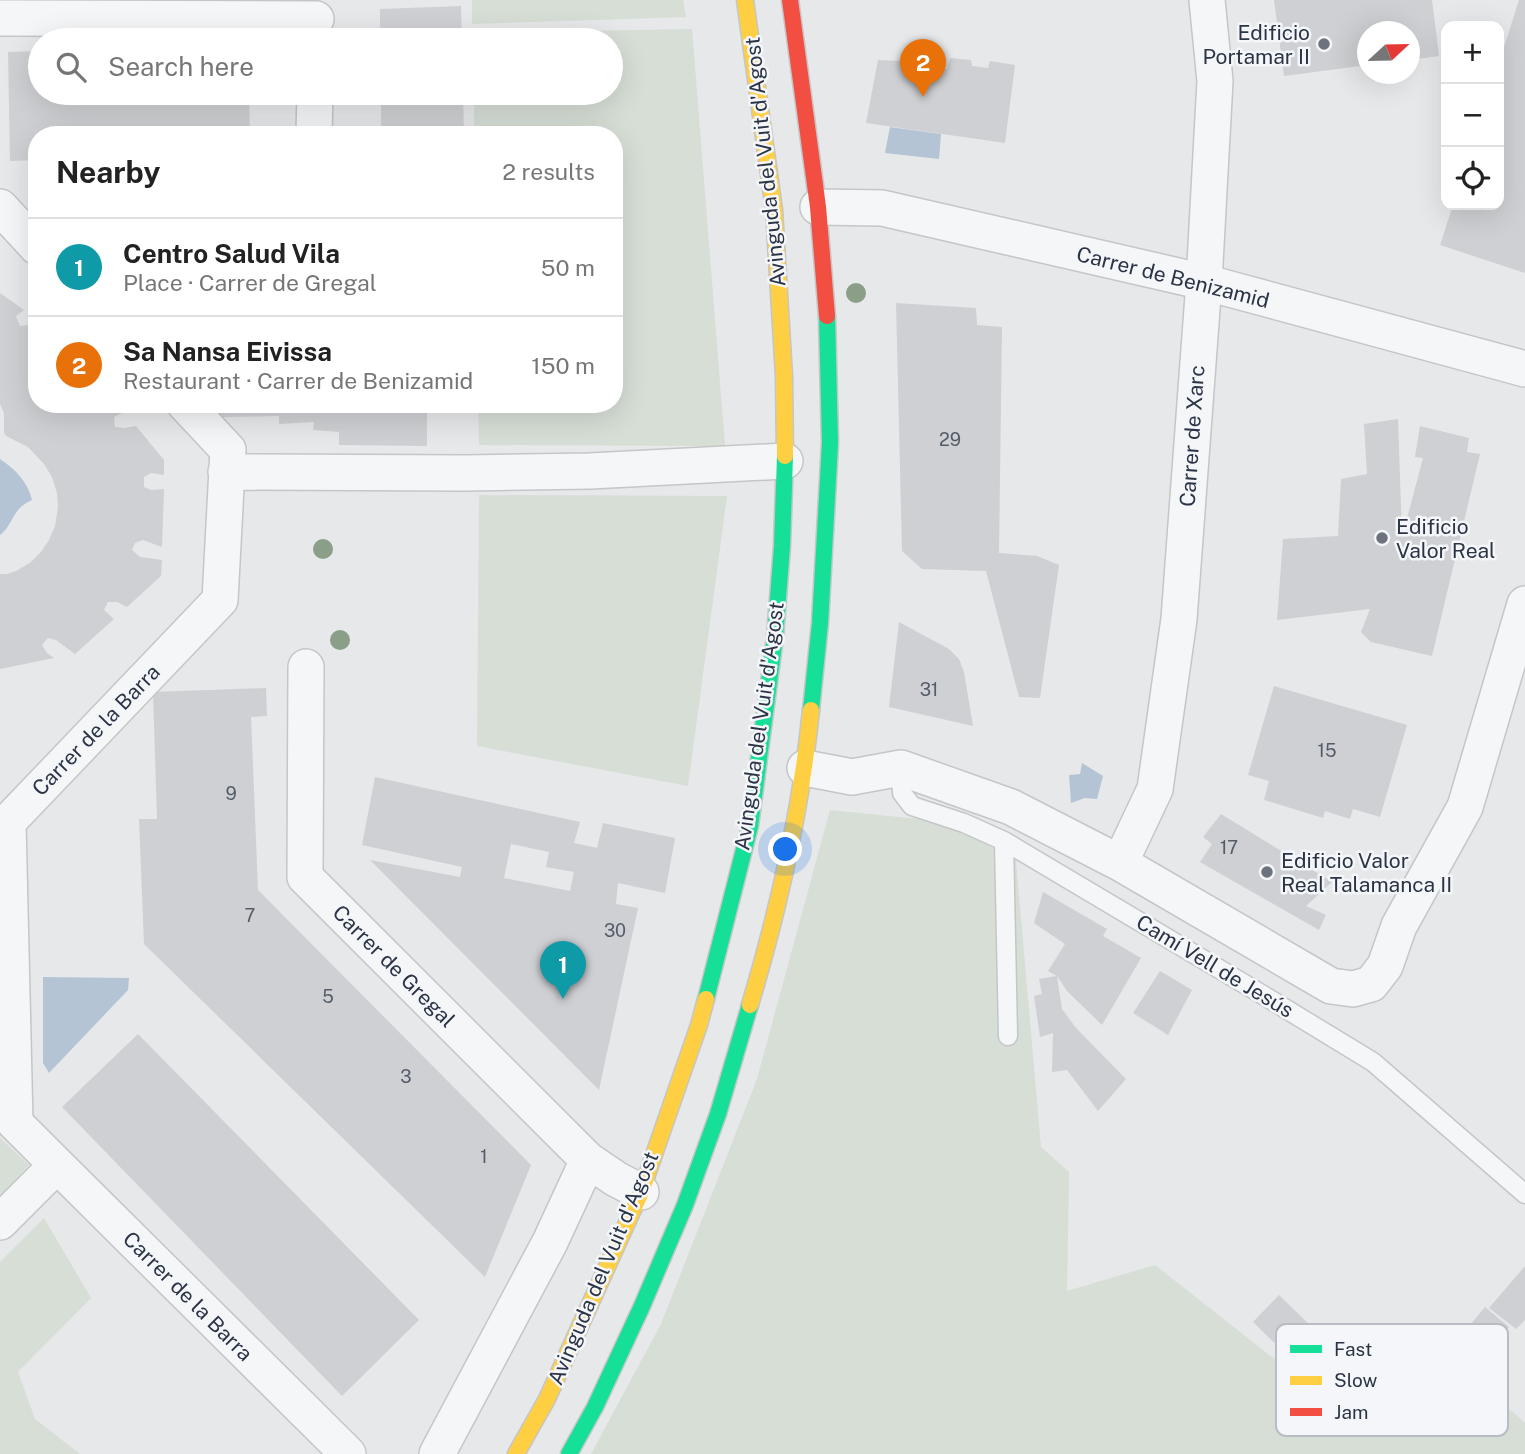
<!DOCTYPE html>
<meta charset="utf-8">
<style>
:root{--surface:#fff;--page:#f6f6f6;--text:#222;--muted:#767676;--line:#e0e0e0;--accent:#6c737f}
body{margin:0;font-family:"Public Sans",sans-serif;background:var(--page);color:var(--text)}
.controls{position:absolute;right:21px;top:21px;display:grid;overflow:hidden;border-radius:14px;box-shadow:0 7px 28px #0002}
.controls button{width:63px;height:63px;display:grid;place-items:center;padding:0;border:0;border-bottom:2px solid var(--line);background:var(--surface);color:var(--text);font:35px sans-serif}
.compass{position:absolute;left:1357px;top:21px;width:63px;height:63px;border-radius:50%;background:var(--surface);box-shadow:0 7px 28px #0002;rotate:68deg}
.you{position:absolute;left:786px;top:850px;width:24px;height:24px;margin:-18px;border:5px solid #fff;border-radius:50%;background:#1a73e8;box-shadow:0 0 0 10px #1a73e833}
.badge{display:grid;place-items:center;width:46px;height:46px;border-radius:50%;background:var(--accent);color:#fff;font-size:23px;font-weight:700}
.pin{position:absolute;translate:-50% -58px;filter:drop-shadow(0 2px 4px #0008)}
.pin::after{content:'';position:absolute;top:37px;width:24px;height:21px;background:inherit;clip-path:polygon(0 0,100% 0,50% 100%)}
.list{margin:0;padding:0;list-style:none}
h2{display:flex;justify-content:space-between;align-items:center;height:91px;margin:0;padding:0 28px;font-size:30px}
h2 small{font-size:23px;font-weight:400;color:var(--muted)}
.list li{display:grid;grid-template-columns:46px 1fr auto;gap:21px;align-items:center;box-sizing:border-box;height:98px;padding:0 28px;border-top:2px solid var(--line)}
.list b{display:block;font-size:26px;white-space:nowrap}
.list p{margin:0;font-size:23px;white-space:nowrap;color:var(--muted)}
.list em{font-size:23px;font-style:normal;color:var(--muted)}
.icon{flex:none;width:38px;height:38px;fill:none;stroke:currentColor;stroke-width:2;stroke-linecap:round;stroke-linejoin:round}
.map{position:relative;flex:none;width:1525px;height:1454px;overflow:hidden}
.search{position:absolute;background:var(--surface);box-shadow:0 7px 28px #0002;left:28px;top:28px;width:595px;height:77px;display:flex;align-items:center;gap:18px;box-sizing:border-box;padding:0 24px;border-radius:38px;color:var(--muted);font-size:26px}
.panel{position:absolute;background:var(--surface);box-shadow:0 7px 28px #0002;left:28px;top:126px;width:595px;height:287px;border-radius:28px}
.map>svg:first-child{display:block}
</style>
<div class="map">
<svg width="1525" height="1454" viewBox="0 0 1525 1454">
<rect width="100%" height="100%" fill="#e6e8ea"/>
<path fill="#d6ded6" d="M472,0H683L686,17L472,24Z
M692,29L725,446L479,445L478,404H614V135H474V93H611V40H473V33Z
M479,495L727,496L688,786L477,746Z
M830,810L947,822L1016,861L1041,1147L1069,1172L1067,1291L1155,1265L1353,1421L1434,1365L1513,1412L1525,1423V1454H591L661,1324L757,1079Z
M0,1138L29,1165L0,1197Z
M44,1218L91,1298L18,1372L35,1419L80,1454H0V1262Z"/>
<path fill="#b4c4d5" d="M890,127L941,134L939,159L885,153Z
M0,459C15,469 28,482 32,500C11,509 15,523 0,535Z
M1082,763L1103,776L1097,799L1085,798L1071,803L1069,775L1080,774Z
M43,977L129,978L128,990L49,1073L43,1063Z"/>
<path fill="#ced0d3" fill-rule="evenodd" d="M1274,0H1432L1439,56L1410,60V32H1368V65L1284,76Z
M1519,0H1525V273L1440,245L1453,205H1499V63Z
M461,6L462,40H380V9Z
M40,51V93H249L250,135H37V160L10,161L8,52Z
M950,58L971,60L972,66L988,68L990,61L1015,65L1005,143L866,123L878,60L925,62L926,68L947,69Z
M381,93H463L464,135H381Z
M0,293L24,310L16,316L20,326L29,325L37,321V404H118L124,412L114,417L115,427L125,428L136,426L164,460V475L151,473L144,477V487L151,490L164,489L162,547L143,540L135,543L132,550L140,557L162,560L161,576L127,607L117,602H108L104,610L114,619L75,654L56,640L48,638L42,645L47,653L54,658L0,669V574H7L16,571L31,562L41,552L49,540L55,526L58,507L57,493L52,477L44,464L28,447L6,436L4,432V413L0,404Z
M896,303L976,308L977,325L1002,327L999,553L1037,556L1059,565L1040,698L1019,697L986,571L922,569L902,551Z
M210,404L427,405V446L339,445V432L313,430L314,422L279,424V416L223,417Z
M1398,419L1402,537L1423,458L1415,457L1420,426L1469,438L1467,452L1480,454L1432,656L1371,642L1361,632L1370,609L1277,620L1283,539L1338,536L1341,479L1367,474L1364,424Z
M899,622L949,649L959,659L964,672L973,726L889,707Z
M1274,686L1407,725L1380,817L1353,809L1350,819L1325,811L1323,818L1264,800L1269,781L1248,775Z
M266,688L267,716L251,717L258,890L531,1165L485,1277L144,944L139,819H157L153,692Z
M375,777L580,822L574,843L597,848L603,823L675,838L665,893L618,883L616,904L638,908L599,1090L370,860L460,877L462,867L362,845ZM511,844L549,852L546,867L574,872L570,891L504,878Z
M1221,814L1332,882L1306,906L1326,915L1319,930L1200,862L1212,844L1203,837Z
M1043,892L1107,929L1103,936L1141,958L1102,1025L1067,991L1057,976L1048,971L1065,944L1034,923Z
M1160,971L1192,990L1168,1035L1133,1013Z
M1057,976L1062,1009L1076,1028L1126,1079L1098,1111L1067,1070L1052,1072L1053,1033L1040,1037L1034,996L1042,994L1039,979Z
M138,1034L419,1320L342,1396L62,1107Z
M1525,1266V1320L1516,1329L1489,1308Z
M1279,1295L1319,1334L1293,1361L1253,1322Z
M1485,1307L1509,1327L1488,1351L1497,1359L1471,1391L1438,1363Z"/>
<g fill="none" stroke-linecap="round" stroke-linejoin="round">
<defs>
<path id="lane" d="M901,768L902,793L912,806L964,823L1004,841L1263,995L1373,1062L1525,1194
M1004,841L1008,1036"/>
<path id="street" d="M0,18L316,19
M314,135L315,93
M0,207L37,247
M818,207L882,208L1204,282L1525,369
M185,404L228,450L220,600L8,822L15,1123L57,1165L348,1454
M226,472L466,473L590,471L785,461
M306,667L305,877L588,1160L616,1179L641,1192
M805,768L852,777L901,768L1011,807L1120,863L1331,986L1353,989L1371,984L1385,966L1399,926L1465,807L1525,604
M1120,863L1155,789L1179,619L1204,282L1215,81L1207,0
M0,1222L57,1165
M437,1454L550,1242L588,1160"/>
<path id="fast" d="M811,710L820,623L830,443L827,316
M706,999L750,826L775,637L782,546L785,456
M569,1454L595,1407L642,1306L685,1205L718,1114L750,1005"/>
<path id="slow" d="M745,0L774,210L784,376L785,456
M750,1005C779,908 801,810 811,710
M516,1454L547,1399L641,1192L699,1025L706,999"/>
<path id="jam" d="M790,0L818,207L827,316"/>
</defs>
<use href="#lane" stroke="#c4c6c8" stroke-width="21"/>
<use href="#street" stroke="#c4c6c8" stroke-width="38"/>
<use href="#fast" stroke="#c4c6c8" stroke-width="19"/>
<use href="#slow" stroke="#c4c6c8" stroke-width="19"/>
<use href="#jam" stroke="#c4c6c8" stroke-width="19"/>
<use href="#lane" stroke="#f5f6f7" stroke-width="18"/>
<use href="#street" stroke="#f5f6f7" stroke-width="35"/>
<use href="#fast" stroke="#16e098" stroke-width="16"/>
<use href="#slow" stroke="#ffcf43" stroke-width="16"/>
<use href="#jam" stroke="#f24e42" stroke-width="16"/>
</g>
<g fill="#8a9e88">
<circle cx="856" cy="293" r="10"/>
<circle cx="323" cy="549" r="10"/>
<circle cx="340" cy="640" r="10"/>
</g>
<g fill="#6c737f" stroke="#f4f6f9" stroke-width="2.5">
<circle cx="1324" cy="44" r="7"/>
<circle cx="1382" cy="538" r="7"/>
<circle cx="1267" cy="872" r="7"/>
</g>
<g text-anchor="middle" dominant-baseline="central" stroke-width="5" stroke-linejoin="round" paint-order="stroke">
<g font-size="18" fill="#545c69">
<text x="950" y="439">29</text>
<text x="929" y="689">31</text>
<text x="1327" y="750">15</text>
<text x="231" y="793">9</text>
<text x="1229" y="847">17</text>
<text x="250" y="915">7</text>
<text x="615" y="930">30</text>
<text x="328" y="996">5</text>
<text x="406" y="1076">3</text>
<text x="484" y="1156">1</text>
</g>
<g font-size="21" fill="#2b3445" stroke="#f4f6f9" text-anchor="start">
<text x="1310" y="32" text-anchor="end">Edificio<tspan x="1310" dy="24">Portamar II</tspan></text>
<text x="1396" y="526">Edificio<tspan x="1396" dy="24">Valor Real</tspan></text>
<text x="1281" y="860">Edificio Valor<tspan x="1281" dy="24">Real Talamanca II</tspan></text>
</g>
<g font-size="21" fill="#2b3445" stroke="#f4f6f9">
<text transform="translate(765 162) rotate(-96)">Avinguda del Vuit d'Agost</text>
<text transform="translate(1173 277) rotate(14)">Carrer de Benizamid</text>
<text transform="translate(1192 436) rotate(-86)">Carrer de Xarc</text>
<text transform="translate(759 726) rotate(-82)">Avinguda del Vuit d'Agost</text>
<text transform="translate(96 730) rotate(-46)">Carrer de la Barra</text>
<text transform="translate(394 966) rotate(45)">Carrer de Gregal</text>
<text transform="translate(1215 966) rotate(31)">Camí Vell de Jesús</text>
<text transform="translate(603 1268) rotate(-67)">Avinguda del Vuit d'Agost</text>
<text transform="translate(188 1296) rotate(45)">Carrer de la Barra</text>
</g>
</g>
<rect x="1276" y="1324" width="232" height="112" rx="10" fill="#f4f6f9" stroke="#b8bcc3" stroke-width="2"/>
<rect x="1290" y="1345" width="32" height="8" fill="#16e098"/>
<rect x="1290" y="1376" width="32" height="9" fill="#ffcf43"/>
<rect x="1290" y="1408" width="32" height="8" fill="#f24e42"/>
<g font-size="19" fill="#2b3445">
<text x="1334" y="1356">Fast</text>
<text x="1334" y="1387">Slow</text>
<text x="1334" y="1419">Jam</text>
</g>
</svg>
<div class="controls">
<button>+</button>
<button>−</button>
<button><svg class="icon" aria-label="locate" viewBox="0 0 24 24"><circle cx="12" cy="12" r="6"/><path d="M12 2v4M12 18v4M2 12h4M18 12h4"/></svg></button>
</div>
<svg class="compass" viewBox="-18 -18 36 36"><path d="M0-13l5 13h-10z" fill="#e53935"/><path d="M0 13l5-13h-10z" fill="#767676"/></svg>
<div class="you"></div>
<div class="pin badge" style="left:563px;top:999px;background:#0f9aa8">1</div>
<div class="pin badge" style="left:923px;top:97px;background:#e8710a">2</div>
<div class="search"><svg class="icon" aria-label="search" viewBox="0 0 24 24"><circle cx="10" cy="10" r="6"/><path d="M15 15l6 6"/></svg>Search here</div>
<section class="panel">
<h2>Nearby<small>2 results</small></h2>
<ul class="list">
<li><span class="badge" style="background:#0f9aa8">1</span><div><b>Centro Salud Vila</b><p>Place · Carrer de Gregal</p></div><em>50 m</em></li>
<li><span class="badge" style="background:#e8710a">2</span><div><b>Sa Nansa Eivissa</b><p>Restaurant · Carrer de Benizamid</p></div><em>150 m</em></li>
</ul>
</section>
</div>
